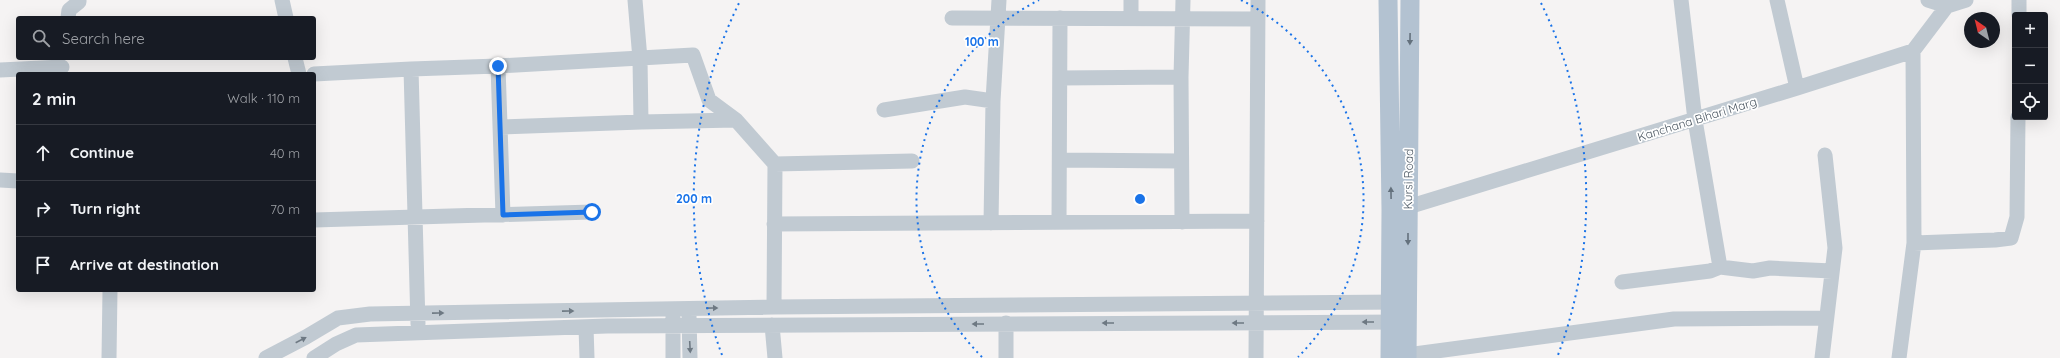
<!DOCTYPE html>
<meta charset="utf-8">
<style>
:root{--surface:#171b24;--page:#242831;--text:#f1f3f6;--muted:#9ea1a6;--line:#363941}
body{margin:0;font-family:Quicksand,sans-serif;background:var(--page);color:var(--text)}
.controls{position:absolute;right:12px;top:12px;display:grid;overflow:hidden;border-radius:4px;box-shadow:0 4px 16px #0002}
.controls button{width:36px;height:36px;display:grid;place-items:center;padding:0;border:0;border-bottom:1px solid var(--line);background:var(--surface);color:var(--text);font:20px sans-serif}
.compass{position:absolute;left:1964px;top:12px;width:36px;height:36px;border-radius:50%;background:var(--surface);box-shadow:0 4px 16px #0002;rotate:325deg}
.stop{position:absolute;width:12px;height:12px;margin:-9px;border:3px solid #1a73e8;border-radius:50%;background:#fff}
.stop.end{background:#1a73e8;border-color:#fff;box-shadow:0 1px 4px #0008}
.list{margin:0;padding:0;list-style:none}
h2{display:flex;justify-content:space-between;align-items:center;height:52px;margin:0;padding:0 16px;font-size:17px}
h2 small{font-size:13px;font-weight:400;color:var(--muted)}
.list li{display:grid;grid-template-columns:26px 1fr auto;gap:12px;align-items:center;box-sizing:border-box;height:56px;padding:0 16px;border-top:1px solid var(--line)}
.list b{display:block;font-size:15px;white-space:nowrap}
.list em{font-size:13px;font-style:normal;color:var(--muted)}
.icon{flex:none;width:22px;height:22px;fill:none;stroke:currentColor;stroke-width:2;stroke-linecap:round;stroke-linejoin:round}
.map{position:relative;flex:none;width:2060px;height:358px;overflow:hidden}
.search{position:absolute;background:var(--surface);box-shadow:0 4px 16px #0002;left:16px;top:16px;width:300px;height:44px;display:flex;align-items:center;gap:10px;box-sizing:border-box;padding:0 14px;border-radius:4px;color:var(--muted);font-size:15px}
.panel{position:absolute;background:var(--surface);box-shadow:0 4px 16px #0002;left:16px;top:72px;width:300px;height:220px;border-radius:4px}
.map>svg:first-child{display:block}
</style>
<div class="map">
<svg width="2060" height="358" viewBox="0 0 2060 358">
<rect width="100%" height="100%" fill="#f5f3f3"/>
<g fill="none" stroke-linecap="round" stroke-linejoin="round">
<path stroke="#c1cad2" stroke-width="15" d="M282,0L286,18
M1131,0V18
M1681,0L1695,120L1720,267
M1777,0L1797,88
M1928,0L1947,6
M2019,15V0
M68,18L69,10L79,2V0
M952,18L1257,19
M295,58L299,74
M498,66L503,215
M0,70L62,67
M314,74L411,69
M1060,78L1181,77
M884,110L965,97L993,101
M641,122L736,120
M500,127L641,122L640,59L635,0
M1060,160L1181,161
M0,180L18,181
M1408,207L1797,88L1913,51L1947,6L1966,0
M314,220L592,212
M1059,222L1060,18
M1182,222L1181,77L1183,0
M991,223L993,101L999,0
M774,224L1257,221
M1914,243L1995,240L2011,238L2017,217L2018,117
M1622,282L1710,271L1720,267L1753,271L1770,268L1832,271
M774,307L775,164L912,161
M689,316L690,358
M673,317V358
M1006,323V358
M418,324L411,69L498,66L693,55L709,100L736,120L775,164
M772,325L775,358
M586,327L587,358
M1407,355L1674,319L1826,318
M109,358L110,290
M266,358L306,337L338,318L370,314L774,307L1400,302
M314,358L336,344L356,335L607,326L1400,322
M1256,358L1258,0
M1822,358L1835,248L1825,155
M1899,358L1914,243L1913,51"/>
<path stroke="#b3c2d1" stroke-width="19" d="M1388,0L1391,210L1390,358
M1407,358L1410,0"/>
</g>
<defs><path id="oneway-solid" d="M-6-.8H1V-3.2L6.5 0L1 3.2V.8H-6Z"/></defs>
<g fill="#64717d">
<use href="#oneway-solid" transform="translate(1410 39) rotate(91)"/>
<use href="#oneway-solid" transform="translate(1391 193) rotate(-91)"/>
<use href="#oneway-solid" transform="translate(1408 239) rotate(90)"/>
</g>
<g fill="#6e7983">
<use href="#oneway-solid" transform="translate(712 308) rotate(-1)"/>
<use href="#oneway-solid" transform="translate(568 311) rotate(-1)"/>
<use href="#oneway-solid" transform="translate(438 313) rotate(-1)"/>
<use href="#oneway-solid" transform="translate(1368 322) rotate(180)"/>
<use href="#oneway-solid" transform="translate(1108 323) rotate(180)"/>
<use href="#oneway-solid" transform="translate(1238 323) rotate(180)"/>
<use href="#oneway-solid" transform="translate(978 324) rotate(180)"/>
<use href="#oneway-solid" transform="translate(301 340) rotate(-27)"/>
<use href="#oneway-solid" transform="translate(690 347) rotate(87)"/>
</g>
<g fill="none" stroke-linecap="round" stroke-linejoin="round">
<path stroke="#1a73e8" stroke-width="5" d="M498,66L503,215L592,212"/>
</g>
<g fill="none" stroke="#1a73e8" stroke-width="2" stroke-dasharray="2 4">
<path d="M982 357A223 223 0 0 1 1039 0M1241 0A223 223 0 0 1 1298 357"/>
<path d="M722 355A446 446 0 0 1 739 3M1541 3A446 446 0 0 1 1558 355"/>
</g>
<g text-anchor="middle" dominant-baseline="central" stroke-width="3.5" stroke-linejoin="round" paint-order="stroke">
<g font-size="12" fill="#4a5661" stroke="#fff">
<text transform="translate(1697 119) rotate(-17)">Kanchana Bihari Marg</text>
<text transform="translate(1408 179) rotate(-89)">Kursi Road</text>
</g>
</g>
<circle cx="1140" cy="199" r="6" fill="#1a73e8" stroke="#fff" stroke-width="2"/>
<g font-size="12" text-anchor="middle" font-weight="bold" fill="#1a73e8" stroke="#fff" stroke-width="3.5" stroke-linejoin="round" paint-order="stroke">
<text x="982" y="46">100 m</text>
<text x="694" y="203">200 m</text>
</g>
</svg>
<div class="controls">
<button>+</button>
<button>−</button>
<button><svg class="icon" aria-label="locate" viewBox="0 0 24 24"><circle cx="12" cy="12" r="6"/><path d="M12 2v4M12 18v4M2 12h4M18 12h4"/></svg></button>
</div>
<svg class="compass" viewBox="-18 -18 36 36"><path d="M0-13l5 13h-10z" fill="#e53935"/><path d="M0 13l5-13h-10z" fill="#9ea1a6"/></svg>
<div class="stop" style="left:592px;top:212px"></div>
<div class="stop end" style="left:498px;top:66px"></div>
<div class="search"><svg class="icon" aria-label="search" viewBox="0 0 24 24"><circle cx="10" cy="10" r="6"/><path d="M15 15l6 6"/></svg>Search here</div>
<section class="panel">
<h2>2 min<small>Walk · 110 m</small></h2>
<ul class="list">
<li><svg class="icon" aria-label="ahead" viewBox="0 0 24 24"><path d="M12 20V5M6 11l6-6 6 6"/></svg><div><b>Continue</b></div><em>40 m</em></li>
<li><svg class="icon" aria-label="right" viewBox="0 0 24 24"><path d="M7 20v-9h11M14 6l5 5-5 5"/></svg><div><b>Turn right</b></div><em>70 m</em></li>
<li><svg class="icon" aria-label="arrive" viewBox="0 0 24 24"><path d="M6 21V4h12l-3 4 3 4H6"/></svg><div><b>Arrive at destination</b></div></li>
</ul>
</section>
</div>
